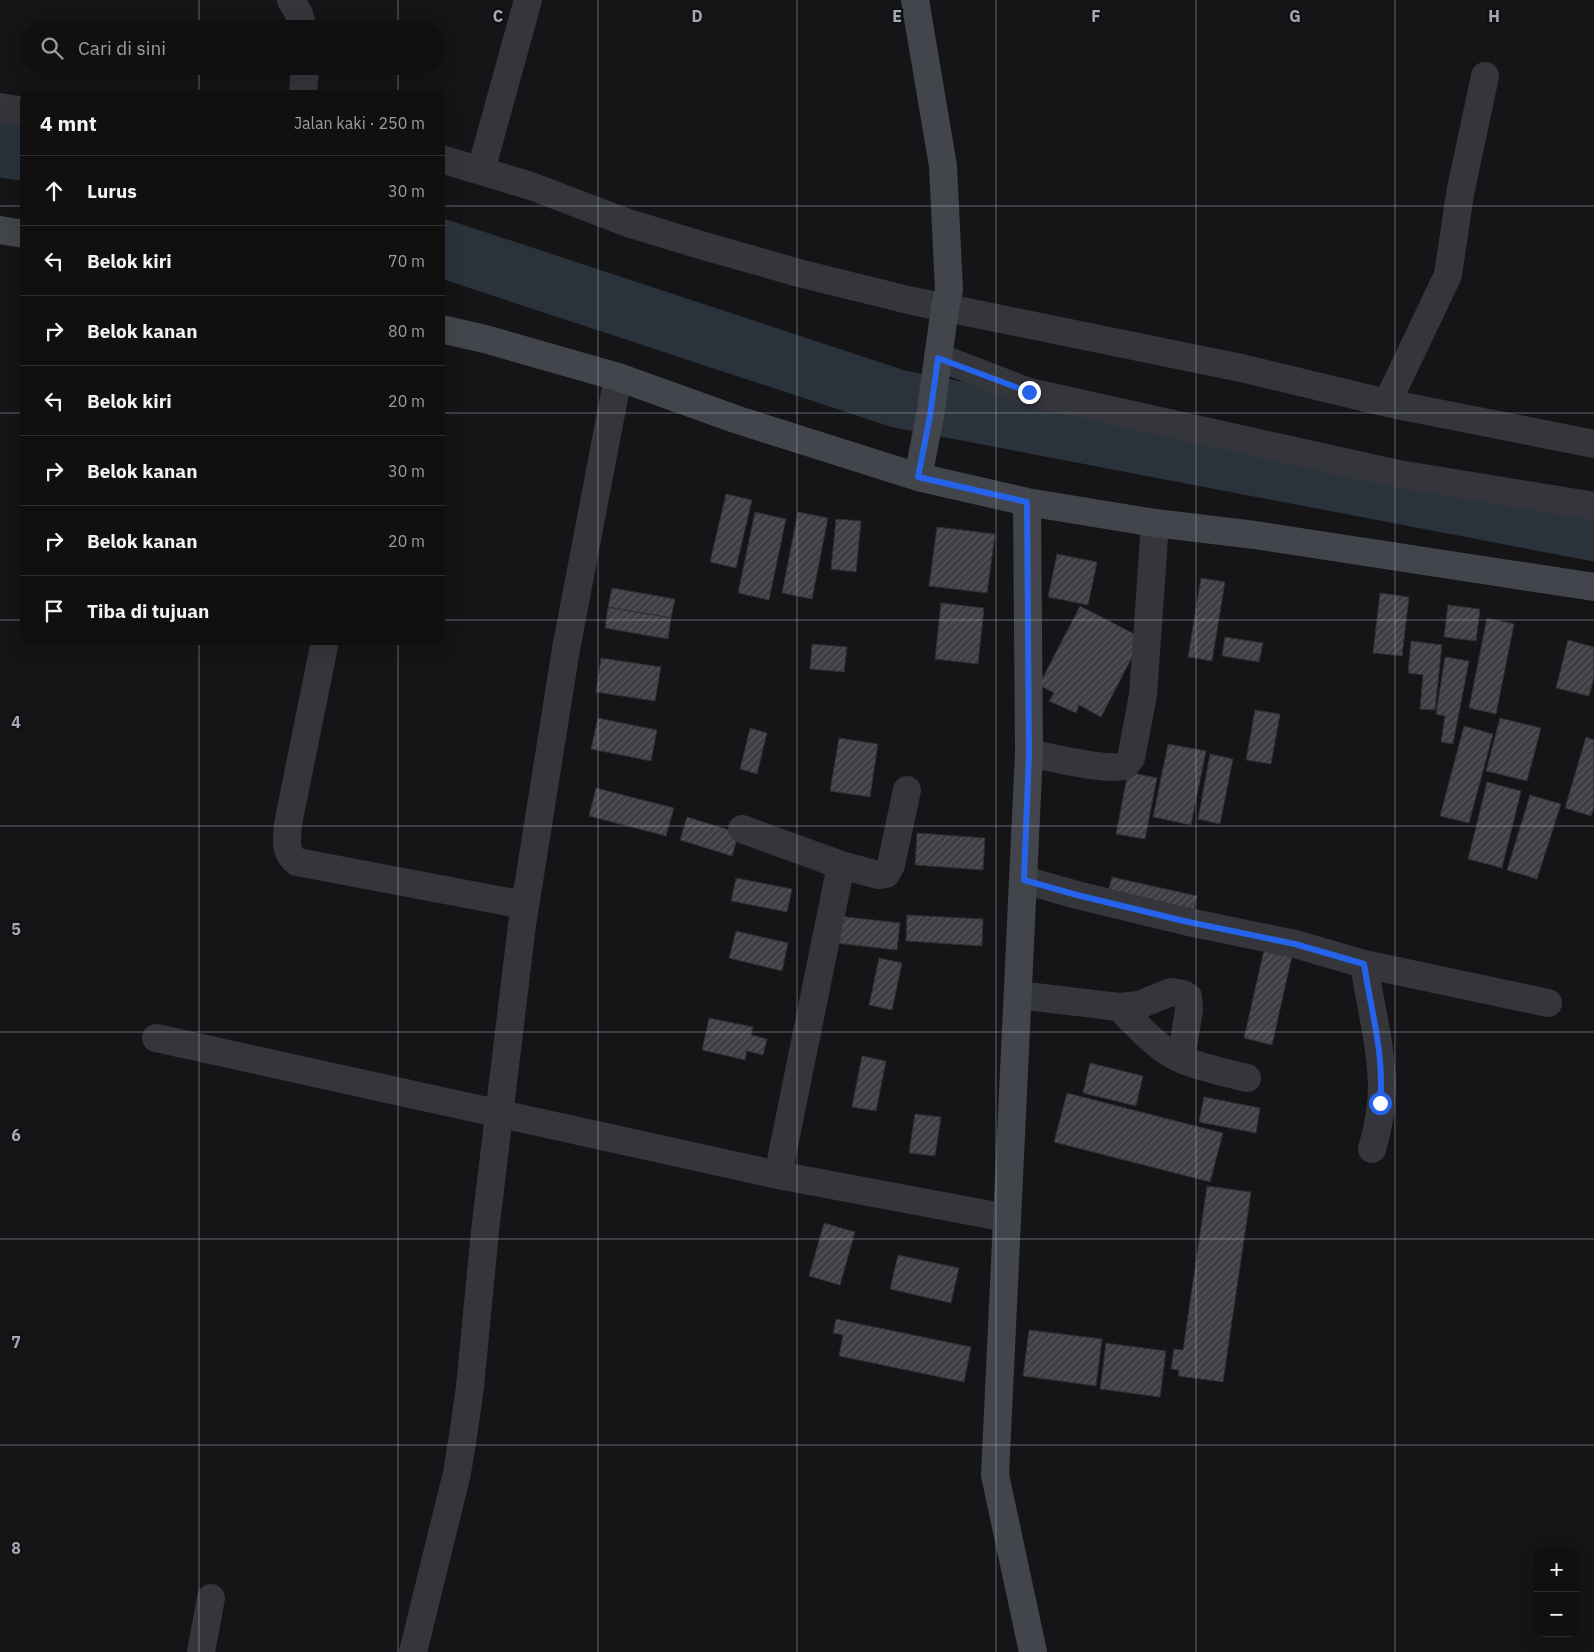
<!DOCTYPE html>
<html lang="id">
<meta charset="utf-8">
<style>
:root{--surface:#101011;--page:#1e1e1f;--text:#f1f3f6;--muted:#9c9d9f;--line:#303031}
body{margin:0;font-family:"IBM Plex Sans",sans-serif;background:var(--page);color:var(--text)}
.controls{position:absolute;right:15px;bottom:15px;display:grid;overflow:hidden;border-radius:10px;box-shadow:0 5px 20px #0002}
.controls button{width:45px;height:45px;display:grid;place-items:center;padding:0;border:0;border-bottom:1px solid var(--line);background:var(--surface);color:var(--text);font:25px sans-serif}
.stop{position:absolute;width:15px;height:15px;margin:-11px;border:4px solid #2563eb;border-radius:50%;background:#fff}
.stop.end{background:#2563eb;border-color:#fff;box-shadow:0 1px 5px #0008}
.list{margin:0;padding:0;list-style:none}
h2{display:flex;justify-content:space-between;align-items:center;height:65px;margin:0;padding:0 20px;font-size:21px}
h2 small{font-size:16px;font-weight:400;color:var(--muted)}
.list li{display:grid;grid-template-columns:32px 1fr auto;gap:15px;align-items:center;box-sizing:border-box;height:70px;padding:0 20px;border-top:1px solid var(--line)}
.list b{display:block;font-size:19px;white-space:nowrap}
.list em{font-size:16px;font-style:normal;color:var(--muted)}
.icon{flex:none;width:28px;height:28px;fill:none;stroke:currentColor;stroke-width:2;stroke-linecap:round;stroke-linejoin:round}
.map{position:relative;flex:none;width:1594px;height:1652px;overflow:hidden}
.search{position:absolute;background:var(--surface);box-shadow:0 5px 20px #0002;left:20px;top:20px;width:425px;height:55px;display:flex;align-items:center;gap:12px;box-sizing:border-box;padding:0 18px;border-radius:28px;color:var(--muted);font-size:19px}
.panel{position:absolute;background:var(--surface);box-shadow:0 5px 20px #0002;left:20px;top:90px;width:425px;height:555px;border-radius:10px}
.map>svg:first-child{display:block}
</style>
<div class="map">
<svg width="1594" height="1652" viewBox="0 0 1594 1652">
<defs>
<pattern id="building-hatch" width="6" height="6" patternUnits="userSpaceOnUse" patternTransform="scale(1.25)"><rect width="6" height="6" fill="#3e3f44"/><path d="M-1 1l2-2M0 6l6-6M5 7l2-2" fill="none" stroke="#57585d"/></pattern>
</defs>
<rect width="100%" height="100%" fill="#151517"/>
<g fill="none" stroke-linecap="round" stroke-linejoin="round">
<path stroke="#2a333c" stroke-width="58" d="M0,148L24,152
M441,248L899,399L1594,532"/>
</g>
<path fill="url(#building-hatch)" stroke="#2f2f33" d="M726,494L752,500L736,568L710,562Z
M755,512L786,519L769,600L738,593Z
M798,512L828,518L812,599L782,593Z
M836,519L861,521L856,572L831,569Z
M937,527L995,534L987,593L929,586Z
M1057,554L1097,562L1088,605L1048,597Z
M1201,578L1225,582L1212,661L1188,657Z
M612,588L675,599L671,618L608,607Z
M1380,593L1409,597L1402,656L1373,653Z
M941,603L984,608L978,664L935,659Z
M1448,605L1480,609L1476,641L1444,637Z
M1080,606L1142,638L1101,717L1079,705L1076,713L1049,701L1054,693L1039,685Z
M608,607L671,618L668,639L605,628Z
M1487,618L1514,624L1496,714L1469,708Z
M1225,637L1263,643L1259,662L1222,656Z
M1568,640L1594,647V677L1589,696L1556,688Z
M1411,641L1442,645L1435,710L1420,709L1423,675L1408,673Z
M812,644L847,647L844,672L810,669Z
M1445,657L1469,661L1453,744L1441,742L1445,716L1436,714Z
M601,658L661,667L655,701L596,692Z
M1255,710L1280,714L1271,764L1246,760Z
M598,718L657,730L651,761L591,749Z
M1500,718L1541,728L1527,781L1486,771Z
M1464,726L1493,734L1469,823L1440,816Z
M750,728L767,733L757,774L740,769Z
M1586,737L1594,740V807L1591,816L1565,808Z
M839,738L878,744L870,797L830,791Z
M1168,744L1206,751L1191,825L1153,817Z
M1210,754L1233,759L1220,824L1198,819Z
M1128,772L1157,778L1145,839L1116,834Z
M1487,782L1521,791L1502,868L1468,859Z
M596,788L674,808L666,836L589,816Z
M1530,795L1561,804L1537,879L1507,870Z
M687,817L739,833L732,856L680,840Z
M917,833L985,838L983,870L915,865Z
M1112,877L1197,896L1191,921L1106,901Z
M736,878L792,889L787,912L731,901Z
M907,915L983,919L982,946L906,941Z
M838,916L900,923L897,950L835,943Z
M736,931L788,943L782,971L729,958Z
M1264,950L1292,956L1272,1045L1244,1038Z
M879,958L902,963L892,1010L869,1005Z
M709,1018L753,1027L751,1035L767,1039L763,1055L747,1051L745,1060L702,1050Z
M862,1056L886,1061L876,1111L852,1107Z
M1090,1063L1143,1076L1136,1106L1083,1093Z
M1067,1093L1223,1133L1210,1182L1054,1142Z
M1204,1097L1260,1108L1256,1133L1199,1122Z
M915,1114L941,1117L935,1156L909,1153Z
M1207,1186L1251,1192L1223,1382L1178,1376L1179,1370L1171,1369L1174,1349L1183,1350Z
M824,1223L855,1232L840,1285L809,1276Z
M898,1255L959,1268L951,1303L890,1289Z
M836,1319L971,1347L964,1382L839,1356L843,1335L833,1333Z
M1029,1330L1102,1339L1096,1386L1023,1376Z
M1106,1343L1166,1351L1160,1397L1100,1389Z"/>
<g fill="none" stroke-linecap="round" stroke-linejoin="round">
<path stroke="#35363c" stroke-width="28" d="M291,0L299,14L303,29
M303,94L305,66
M0,107L24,111
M441,159L531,186L628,223L697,244L799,273L908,300L1241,368L1387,403L1594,444
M481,170L528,0
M938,357L1029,392L1393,473L1594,506
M1387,403L1448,275L1460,194L1485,76
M325,641L288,824C287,839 284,853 297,862L525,905
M1029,753C1048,757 1108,771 1123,766C1127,764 1129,761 1131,758L1143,695L1155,523
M742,829L841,865L778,1175
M841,865L878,875L886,874L891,865L907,790
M1024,880L1077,895L1184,921L1295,944L1364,964C1370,1004 1381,1045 1382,1085C1382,1107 1378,1129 1372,1149
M1364,964L1548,1003
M1018,995L1119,1007L1139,1005L1171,992L1183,994L1188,997L1189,1010L1181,1059
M1119,1007C1137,1025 1157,1049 1181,1059C1201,1068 1225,1072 1247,1078
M156,1038L778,1175L1007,1218
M201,1652L211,1598
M413,1652L457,1473L463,1436L470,1387L485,1231L522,925L566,649L618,377"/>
<path stroke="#43454c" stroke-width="28" d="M915,0L943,166L949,290L945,308L930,416L918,477
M0,230L24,234
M441,329L485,339L618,377L738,420L918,477L1027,502L1155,523L1255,535L1594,587
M1027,502L1029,753L995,1475L1033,1652"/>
</g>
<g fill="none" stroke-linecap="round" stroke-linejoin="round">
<path stroke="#2563eb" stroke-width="6" d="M1029,392L938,358L930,416L918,477L1027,502L1029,753L1024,880L1077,895L1184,921L1295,944L1364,964C1371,1010 1385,1057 1380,1103"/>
</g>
<path fill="none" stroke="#a5aab8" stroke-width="1" stroke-opacity="0.55" d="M199,0V29M398,0V29M598,0V1652M797,0V1652M996,0V1652M1196,0V1652M1395,0V1652M199,66V94M398,66V94M0,206H24M441,206H1594M0,413H24M441,413H1594M0,620H24M441,620H1594M199,641V1652M398,641V1652M0,826H1594M0,1032H1594M0,1239H1594M0,1445H1594"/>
<g font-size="16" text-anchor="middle" font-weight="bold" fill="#a5aab8" stroke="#101012" stroke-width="4.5" stroke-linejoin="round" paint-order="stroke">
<text x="498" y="22">C</text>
<text x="697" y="22">D</text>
<text x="897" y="22">E</text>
<text x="1096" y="22">F</text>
<text x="1295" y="22">G</text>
<text x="1494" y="22">H</text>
<text x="16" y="728">4</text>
<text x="16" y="935">5</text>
<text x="16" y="1141">6</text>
<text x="16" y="1348">7</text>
<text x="16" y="1554">8</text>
</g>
</svg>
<div class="controls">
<button>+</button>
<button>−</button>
</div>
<div class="stop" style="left:1380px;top:1103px"></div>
<div class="stop end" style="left:1029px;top:392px"></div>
<div class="search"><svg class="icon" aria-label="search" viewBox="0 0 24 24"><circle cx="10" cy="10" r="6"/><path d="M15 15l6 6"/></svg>Cari di sini</div>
<section class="panel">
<h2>4 mnt<small>Jalan kaki · 250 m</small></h2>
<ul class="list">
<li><svg class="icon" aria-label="ahead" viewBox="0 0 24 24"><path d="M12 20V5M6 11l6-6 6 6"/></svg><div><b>Lurus</b></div><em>30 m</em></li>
<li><svg class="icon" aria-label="left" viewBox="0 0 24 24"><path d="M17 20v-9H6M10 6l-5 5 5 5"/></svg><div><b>Belok kiri</b></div><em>70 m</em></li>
<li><svg class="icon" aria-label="right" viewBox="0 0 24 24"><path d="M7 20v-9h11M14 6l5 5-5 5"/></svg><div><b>Belok kanan</b></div><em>80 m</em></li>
<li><svg class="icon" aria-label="left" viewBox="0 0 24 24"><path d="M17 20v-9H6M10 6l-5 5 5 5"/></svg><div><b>Belok kiri</b></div><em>20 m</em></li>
<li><svg class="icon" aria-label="right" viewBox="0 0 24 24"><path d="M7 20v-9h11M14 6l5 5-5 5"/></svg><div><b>Belok kanan</b></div><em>30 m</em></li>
<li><svg class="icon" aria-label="right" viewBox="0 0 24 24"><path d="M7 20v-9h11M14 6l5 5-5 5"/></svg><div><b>Belok kanan</b></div><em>20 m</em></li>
<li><svg class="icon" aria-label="arrive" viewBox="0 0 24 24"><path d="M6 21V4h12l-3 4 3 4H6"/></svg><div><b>Tiba di tujuan</b></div></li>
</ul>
</section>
</div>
